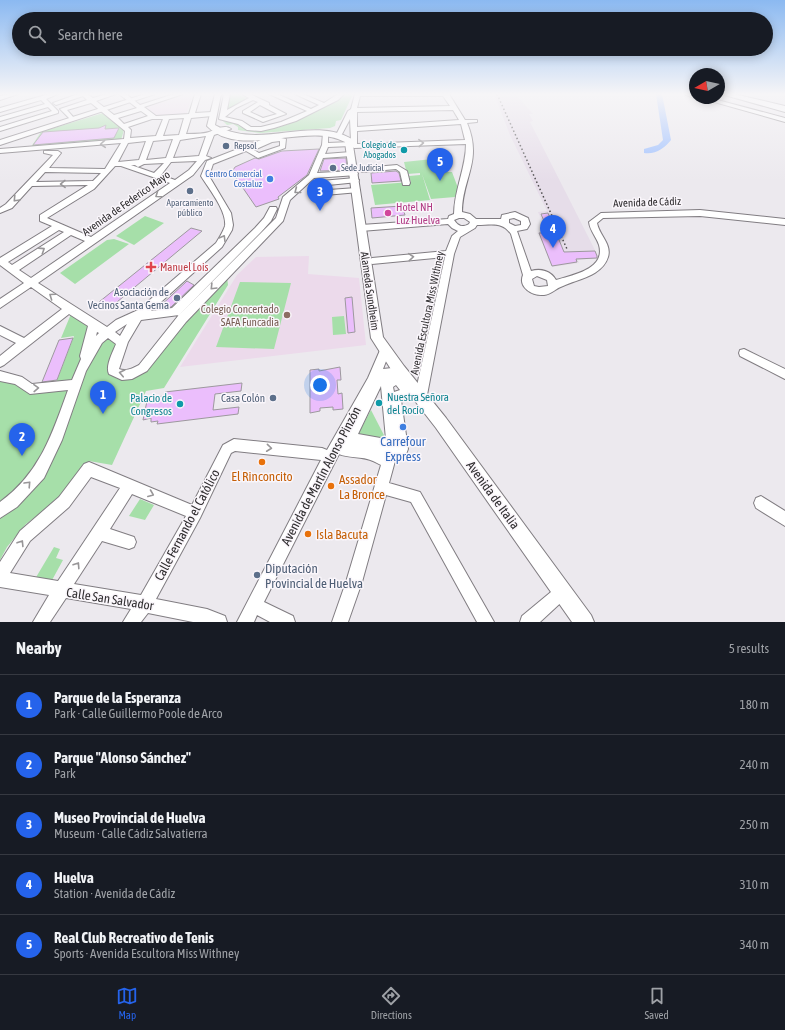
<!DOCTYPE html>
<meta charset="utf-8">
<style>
:root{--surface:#171b24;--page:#20242c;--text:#f1f3f6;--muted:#9ea1a6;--line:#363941;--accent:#2563eb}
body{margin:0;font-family:"Asap Condensed",sans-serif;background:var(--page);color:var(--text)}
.compass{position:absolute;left:689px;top:68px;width:36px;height:36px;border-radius:50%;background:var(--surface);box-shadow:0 2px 10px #0003;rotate:261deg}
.you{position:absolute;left:320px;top:385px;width:14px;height:14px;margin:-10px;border:3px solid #fff;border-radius:50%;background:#1a73e8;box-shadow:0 0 0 6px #1a73e833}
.badge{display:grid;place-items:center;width:26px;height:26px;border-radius:50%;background:var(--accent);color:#fff;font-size:13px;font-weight:700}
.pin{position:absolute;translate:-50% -33px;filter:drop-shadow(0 1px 2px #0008)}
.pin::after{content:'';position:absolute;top:21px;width:14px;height:12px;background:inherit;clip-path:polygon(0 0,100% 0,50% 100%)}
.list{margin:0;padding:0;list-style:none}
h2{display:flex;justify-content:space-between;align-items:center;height:52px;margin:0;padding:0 16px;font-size:17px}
h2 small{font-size:13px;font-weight:400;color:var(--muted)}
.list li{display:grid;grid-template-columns:26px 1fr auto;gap:12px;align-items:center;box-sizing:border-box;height:60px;padding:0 16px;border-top:1px solid var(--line)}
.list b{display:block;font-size:15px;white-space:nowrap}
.list p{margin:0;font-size:13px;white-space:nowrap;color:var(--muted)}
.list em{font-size:13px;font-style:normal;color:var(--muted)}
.icon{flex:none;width:22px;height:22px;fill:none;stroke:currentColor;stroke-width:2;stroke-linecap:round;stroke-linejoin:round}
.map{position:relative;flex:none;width:785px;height:622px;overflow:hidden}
.search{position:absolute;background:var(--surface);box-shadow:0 2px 10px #0003;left:12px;right:12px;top:12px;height:44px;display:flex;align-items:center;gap:10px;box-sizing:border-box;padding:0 14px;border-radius:22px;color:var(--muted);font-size:15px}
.sheet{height:352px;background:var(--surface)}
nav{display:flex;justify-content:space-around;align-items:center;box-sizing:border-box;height:56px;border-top:1px solid var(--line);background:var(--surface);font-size:11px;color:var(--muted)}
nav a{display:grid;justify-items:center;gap:2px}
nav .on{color:var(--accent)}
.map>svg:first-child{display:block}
</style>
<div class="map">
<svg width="785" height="622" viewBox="0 0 785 622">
<rect width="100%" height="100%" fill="#ece9ee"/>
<path fill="#e6dde9" d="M494,94H515L533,114H529L533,121L530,122L599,258L578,260L579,263L552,267L538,232H547L538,212L547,211L510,135Z"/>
<path fill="#ecdaeb" d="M182,94H193L186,115L161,116L154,114L143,107Z
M309,256L308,274L359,278L366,345L180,367L237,275L256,257Z"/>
<path fill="#a6dfa9" d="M228,94H243L251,98L236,105L224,113Z
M343,94H353L341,120L336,121L335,126L330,128L260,133L238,130V127L233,124L227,125L223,121C238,121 242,130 251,131C284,132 313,112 341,97Z
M103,113L124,130L121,140L31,147L41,132Z
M442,158L447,172H452L458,188L455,197L431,199L422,174L430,200L375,205L371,185L411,182L409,176L420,175V173L407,174L404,162Z
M145,216L164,223L134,245L116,236Z
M114,239L129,244L75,284L60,273L107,240Z
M227,277L228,285L164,388L146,391L112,465L89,461L59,499L26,524L7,547L0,560V515L42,473L87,367L107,336L118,344L109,373L118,379L132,377Z
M240,282L291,283L274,349L216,347Z
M71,314L91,327L77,373L70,381L56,383L74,336L61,338Z
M344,316L346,334L333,335L332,317Z
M0,379L13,383L29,392L73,387L35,473L0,507Z
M371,410L387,441L358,434Z
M140,499L154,505L145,520L129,516Z
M54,547L60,549L56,558L63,560L51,582L35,579Z"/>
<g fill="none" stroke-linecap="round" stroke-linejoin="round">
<path fill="#9fc0ff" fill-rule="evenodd" d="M656,94H662L671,140C665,148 655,155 644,153V149L658,145L663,140Z"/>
</g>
<path fill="#ebbefc" stroke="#9d999e" d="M106,125L105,129L119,128L114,138L33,145L43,132L99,128Z
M319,149L307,175L278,197L279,199L256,207L232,172L235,167L255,158L259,159L282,151Z
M346,158L347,170L320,171L324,159Z
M396,171L399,173L401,181L372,183L371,173Z
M402,206L405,215L372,218L371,208Z
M548,213L564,252L595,251L597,256V258L576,259L577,262L552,266L539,233H549L541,214Z
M191,228L202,231L111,307L99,302Z
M187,281L194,285L171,307L157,309Z
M352,297L355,332L348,333L345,298Z
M73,338L57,380L42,382L59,340Z
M340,367L341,380H337L338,394L342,393L343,409L333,410V407L320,408V411L310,413V370L319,369V371Z
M242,383L241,391L215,394L213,410L239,407L238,414L157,424L158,421L151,422V418L143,420L147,401L155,400L156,397L164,396L165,392Z"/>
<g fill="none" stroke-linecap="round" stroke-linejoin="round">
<defs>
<path id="minor" d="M9,94H18L0,100V96Z
M49,94H58L46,99L58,111V113L0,131V127L52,111L48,107L0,121V117L45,104L41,100L0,112V108Z
M78,94H87L93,98L107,94H116L96,101L114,115L137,108L119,94H126L140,105L174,94H183L144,107L156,116L189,114L195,94H201L195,113L212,112L215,114L212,116L191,118L186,134C193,134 203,134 209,132C216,130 224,124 231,129L214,135L206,156L211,158L205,160L193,175L38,283L107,327L116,320L138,310L216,243C219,238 223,232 225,226C227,211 209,189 201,176L207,161L271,136L286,139L285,148L258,158L246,151L213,164L209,176L231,213L233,225L232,230L222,247L151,311L172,308L255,228L264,218L270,207H276L277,209L271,221L261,232L179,315L141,320L128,342L119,369C126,372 133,368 139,365L178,316L276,218L283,197L309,175L322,145L323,133L328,134V143L351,142L350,119L341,136L336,135L348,111L351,109L355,94H449L465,120H477V122L467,123C483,161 462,178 462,212L470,214L476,219H501L502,215L515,212L528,218L530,224L527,229L517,231L531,271C541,268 551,271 556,280C573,275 606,269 599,245C596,236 590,231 589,222L601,213L700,210L785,219V225L700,216L603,218L597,223C599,235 612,244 608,257C602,276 578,279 563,286C556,288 552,294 544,295C532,296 518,287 523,275L511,234C502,221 491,225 477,225L475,228L460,237L454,254L427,395L425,399L421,400L417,399L415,395L445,257L372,264L367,261L372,258L446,251L452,236L458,231L452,228L448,224L361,231L357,228L361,225L448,219L449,216L454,214C454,190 466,168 466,144L354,148L351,146L328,147L325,154L351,152L354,154L351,156L323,158L317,173L354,171L358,173L357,175L314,178L290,200L283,221L186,322L147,371L132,379L122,380L109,374C105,366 113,352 116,344L108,338L102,343L86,371L62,440L44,478L17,507L0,518V502C40,473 52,434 68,390L30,394L15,384L0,381V371L22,377L32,384L72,380L81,359L80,356L88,326L69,314L4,365L0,367V356L16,343L0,335V326L24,338L62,309L31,287L0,308V299L24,283L0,265V258L52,226L40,221V215L88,185L32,186L12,208L0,213V208L6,204L53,155L44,153V151H58L61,153L49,168L105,169L121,143L0,153V149L124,139L125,131L91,103L67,110L74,118L71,120L60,109L87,100L83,96L56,105L53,103ZM360,96H443L450,106L357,108ZM453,110L459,120L357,127V112ZM141,111L148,116L124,124L118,118ZM184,118L179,135L163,136L169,119ZM152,119H163L156,136L130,138L131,130L128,127ZM461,124L465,140L357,144V131ZM206,136L199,156L173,158L180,140ZM173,139L166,158L146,160L153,141ZM146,141L139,160L118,162L128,143ZM280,141V146L259,153L254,150L272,142ZM197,161L189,170L175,180L161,175L171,162ZM164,163L154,173L131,165H135L138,167L144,164ZM115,166H121L170,183L91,237L47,218L94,189ZM45,172L101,173L93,181L36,182ZM459,218H464L470,222L469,224C462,228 458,226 454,220ZM514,218L521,221V225L515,226L509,223V219ZM59,230L64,232L12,265L8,262ZM71,235L85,241L31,278L19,270ZM537,276L547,280L548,286L539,287L534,286L532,279ZM127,324L120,336L115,332ZM97,332L99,333L96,336Z
M224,94H230L227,110L249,98L242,94H250L269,103V105L286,114L263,122L243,113V111L258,102L253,100L236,108L225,117L242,121L251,127H261L281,122L307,111L269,94H277L311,109L319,105L295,94H303L324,103L338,94H344L338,100L296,121L274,128L261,131L247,130L238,124L219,119ZM260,105L277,114L263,118L250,112Z
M685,94H695V98L686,95Z
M700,98H710L785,118V122Z
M397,165L407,171L410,183L409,185H403L400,172L396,169L363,172L359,170L363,168Z
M355,178L359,180L358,182L328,185L329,190L356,188L360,190L359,192L325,195L321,193V181Z
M385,347L389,348L390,351L383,369L392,368L399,372L415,393L413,397L401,400L408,449L405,457L395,461L389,483L420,492L494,622H477L411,502L386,495L362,582L348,622H332L346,582L381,465C378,464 376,462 373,461C363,456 346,458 339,454L264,602L293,616L295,622H270L257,615L254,622H237L321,460L235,451L231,453L200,518L156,599L207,609L225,616L227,622H193L148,613L141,622H123L131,609L66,598L50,622H33L49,595L0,587V562L20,531L59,497L84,464L89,462L192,505L223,445L234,439L322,448L327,450L368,378L381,348ZM396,385L400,390L394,392L393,387ZM381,386L386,439L358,434ZM91,477L120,488L58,581L10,573L30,541L69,507ZM132,494L186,516L141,595L74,584L102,541L129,549L134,547L136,542L134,537L110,529Z
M744,349L785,369V379L740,356L739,353L740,350Z
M761,496L785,511V526L756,508L754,503L756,498Z
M562,584L567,587L570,592L567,597L540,622H520L522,616L557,587Z"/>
<path id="major" d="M145,94H155L0,145V140Z
M215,94H221L215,125C261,151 309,115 352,139L383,337L404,366L446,418L591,615L594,622H572L436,428L394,374L371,338L345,142C307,121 240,160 207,126Z"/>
<path id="highway" d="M721,94H734L785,106V112Z"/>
</defs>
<use href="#minor" stroke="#817d82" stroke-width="2"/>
<use href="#major" stroke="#817d82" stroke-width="2"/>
<use href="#highway" stroke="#817d82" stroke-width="2"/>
<use href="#minor" fill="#fff" fill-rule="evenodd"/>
<use href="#major" fill="#fff" fill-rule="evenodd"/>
<use href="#highway" fill="#fff" fill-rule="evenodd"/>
<path stroke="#4e4c4e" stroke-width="1.5" stroke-dasharray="1.5 2.5" stroke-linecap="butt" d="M497,94L567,249"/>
</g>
<defs><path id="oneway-chevron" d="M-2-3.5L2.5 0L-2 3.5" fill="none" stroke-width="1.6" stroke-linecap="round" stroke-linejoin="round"/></defs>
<g stroke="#989698">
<use href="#oneway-chevron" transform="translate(421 143) rotate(-2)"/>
<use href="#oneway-chevron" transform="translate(103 144) rotate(175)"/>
<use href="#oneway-chevron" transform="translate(63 184) rotate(179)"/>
<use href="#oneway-chevron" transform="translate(297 191) rotate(142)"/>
<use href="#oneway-chevron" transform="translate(158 195) rotate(145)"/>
<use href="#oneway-chevron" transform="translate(16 199) rotate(133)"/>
<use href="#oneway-chevron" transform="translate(223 238) rotate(-59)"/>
<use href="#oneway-chevron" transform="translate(42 250) rotate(-33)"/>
<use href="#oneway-chevron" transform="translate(411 257) rotate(-5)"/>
<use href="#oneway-chevron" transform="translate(213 287) rotate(134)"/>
<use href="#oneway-chevron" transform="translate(52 296) rotate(-145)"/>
<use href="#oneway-chevron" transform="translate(122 373) rotate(-168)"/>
<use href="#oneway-chevron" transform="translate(36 388) rotate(-2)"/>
<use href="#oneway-chevron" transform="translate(269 448) rotate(6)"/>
<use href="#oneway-chevron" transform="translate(28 484) rotate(-47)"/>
<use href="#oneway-chevron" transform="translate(151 494) rotate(22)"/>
<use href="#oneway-chevron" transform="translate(21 543) rotate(-58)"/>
<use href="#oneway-chevron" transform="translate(77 565) rotate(-57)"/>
</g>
<linearGradient id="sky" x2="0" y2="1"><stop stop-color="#8bb9f1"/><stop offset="0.52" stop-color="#f6f5f7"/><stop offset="1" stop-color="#f6f5f7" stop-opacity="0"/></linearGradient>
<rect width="785" height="181" fill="url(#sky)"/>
<g fill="#5c6f8a" stroke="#faf6fb" stroke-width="1.5">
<circle cx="226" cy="146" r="4"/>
<circle cx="333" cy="168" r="4"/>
<circle cx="190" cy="191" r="4"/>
<circle cx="177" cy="298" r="4"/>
<circle cx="273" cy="398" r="4"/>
<circle cx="257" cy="575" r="4"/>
</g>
<g fill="#0f9aa8" stroke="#faf6fb" stroke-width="1.5">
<circle cx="404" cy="150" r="4"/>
<circle cx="379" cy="403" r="4"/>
<circle cx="180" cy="404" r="4"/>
</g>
<g fill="#3f7fe0" stroke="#faf6fb" stroke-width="1.5">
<circle cx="270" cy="179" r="4"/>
<circle cx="403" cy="427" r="4"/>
</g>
<circle fill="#d1479c" stroke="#faf6fb" stroke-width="1.5" cx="388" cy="213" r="4"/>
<path fill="#e0444e" stroke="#faf6fb" stroke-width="1.5" d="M149 261h4v4h4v4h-4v4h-4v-4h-4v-4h4z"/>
<circle fill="#8d6e63" stroke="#faf6fb" stroke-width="1.5" cx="287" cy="315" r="4"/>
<g fill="#e8710a" stroke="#faf6fb" stroke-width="1.5">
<circle cx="262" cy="462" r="4"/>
<circle cx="331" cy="486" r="4"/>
<circle cx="308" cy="534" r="4"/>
</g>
<g text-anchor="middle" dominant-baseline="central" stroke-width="3" stroke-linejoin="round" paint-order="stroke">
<g font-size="9" fill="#0d838f" stroke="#faf6fb" text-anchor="end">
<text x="396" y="145">Colegio de<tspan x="396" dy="10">Abogados</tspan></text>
</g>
<g font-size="9" fill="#4e5e75" stroke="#faf6fb" text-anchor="start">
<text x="234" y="146">Repsol</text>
<text x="341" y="168">Sede Judicial</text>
<text x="190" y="203" text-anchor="middle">Aparcamiento<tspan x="190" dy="10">público</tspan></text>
</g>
<g font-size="9" fill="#366cbe" stroke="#faf6fb" text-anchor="end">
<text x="262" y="174">Centro Comercial<tspan x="262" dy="10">Costaluz</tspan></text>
</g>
<g font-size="11" fill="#302e30" stroke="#faf6fb">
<text transform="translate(647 202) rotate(-2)">Avenida de Cádiz</text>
<text transform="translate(126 203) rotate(-35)">Avenida de Federico Mayo</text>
<text transform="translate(370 291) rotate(82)">Alameda Sundheim</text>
<text transform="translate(427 313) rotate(-78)">Avenida Escultora Miss Withney</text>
</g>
<g font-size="11" fill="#b23c85" stroke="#faf6fb" text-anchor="start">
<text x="396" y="207">Hotel NH<tspan x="396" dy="13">Luz Huelva</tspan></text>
</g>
<g font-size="11" fill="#be3a42" stroke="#faf6fb" text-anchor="start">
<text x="160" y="267">Manuel Lois</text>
</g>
<g font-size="11" fill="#4e5e75" stroke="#faf6fb" text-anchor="end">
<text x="169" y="292">Asociación de<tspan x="169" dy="13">Vecinos Santa Gema</tspan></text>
<text x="265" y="398">Casa Colón</text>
</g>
<g font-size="11" fill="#785e54" stroke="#faf6fb" text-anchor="end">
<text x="279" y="309">Colegio Concertado<tspan x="279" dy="13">SAFA Funcadia</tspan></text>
</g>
<g font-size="11" fill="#0d838f" stroke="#faf6fb" text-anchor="start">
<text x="387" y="397">Nuestra Señora<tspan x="387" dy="13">del Rocío</tspan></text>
<text x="172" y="398" text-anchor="end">Palacio de<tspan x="172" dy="13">Congresos</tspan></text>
</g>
<g font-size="13" fill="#366cbe" stroke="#faf6fb">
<text x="403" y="441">Carrefour<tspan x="403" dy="15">Express</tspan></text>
</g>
<g font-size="13" fill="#c56008" stroke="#faf6fb" text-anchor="start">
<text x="262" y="476" text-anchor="middle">El Rinconcito</text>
<text x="339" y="479">Assador<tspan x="339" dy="15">La Bronce</tspan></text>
<text x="316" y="534">Isla Bacuta</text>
</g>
<g font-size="13" fill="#302e30" stroke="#faf6fb">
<text transform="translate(321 476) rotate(-62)">Avenida de Martín Alonso Pinzón</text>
<text transform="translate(493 495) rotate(54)">Avenida de Italia</text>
<text transform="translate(187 525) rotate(-62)">Calle Fernando el Católico</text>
<text transform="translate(110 599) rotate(9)">Calle San Salvador</text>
</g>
<g font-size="13" fill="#4e5e75" stroke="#faf6fb" text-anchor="start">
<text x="265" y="568">Diputación<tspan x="265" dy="15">Provincial de Huelva</tspan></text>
</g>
</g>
</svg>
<svg class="compass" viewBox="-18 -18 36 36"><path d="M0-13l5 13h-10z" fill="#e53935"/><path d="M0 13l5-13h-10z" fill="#9ea1a6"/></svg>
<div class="you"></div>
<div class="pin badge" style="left:103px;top:414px">1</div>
<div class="pin badge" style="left:22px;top:456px">2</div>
<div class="pin badge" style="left:320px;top:211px">3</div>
<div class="pin badge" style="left:553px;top:248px">4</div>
<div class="pin badge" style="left:440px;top:181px">5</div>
<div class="search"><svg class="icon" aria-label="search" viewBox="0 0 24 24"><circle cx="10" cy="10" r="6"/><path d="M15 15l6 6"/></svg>Search here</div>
</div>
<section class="sheet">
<h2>Nearby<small>5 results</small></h2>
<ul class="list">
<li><span class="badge">1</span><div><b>Parque de la Esperanza</b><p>Park · Calle Guillermo Poole de Arco</p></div><em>180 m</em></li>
<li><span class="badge">2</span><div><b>Parque &quot;Alonso Sánchez&quot;</b><p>Park</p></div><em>240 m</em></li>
<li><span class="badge">3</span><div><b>Museo Provincial de Huelva</b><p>Museum · Calle Cádiz Salvatierra</p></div><em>250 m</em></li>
<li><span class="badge">4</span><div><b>Huelva</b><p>Station · Avenida de Cádiz</p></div><em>310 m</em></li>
<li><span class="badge">5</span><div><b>Real Club Recreativo de Tenis</b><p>Sports · Avenida Escultora Miss Withney</p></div><em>340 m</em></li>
</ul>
</section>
<nav>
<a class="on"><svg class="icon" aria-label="map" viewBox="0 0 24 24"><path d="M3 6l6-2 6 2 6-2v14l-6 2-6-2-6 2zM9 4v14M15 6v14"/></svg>Map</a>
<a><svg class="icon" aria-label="directions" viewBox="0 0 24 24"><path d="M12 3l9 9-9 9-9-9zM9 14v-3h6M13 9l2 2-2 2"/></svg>Directions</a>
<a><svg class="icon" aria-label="saved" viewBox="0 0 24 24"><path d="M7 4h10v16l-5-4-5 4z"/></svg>Saved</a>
</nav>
